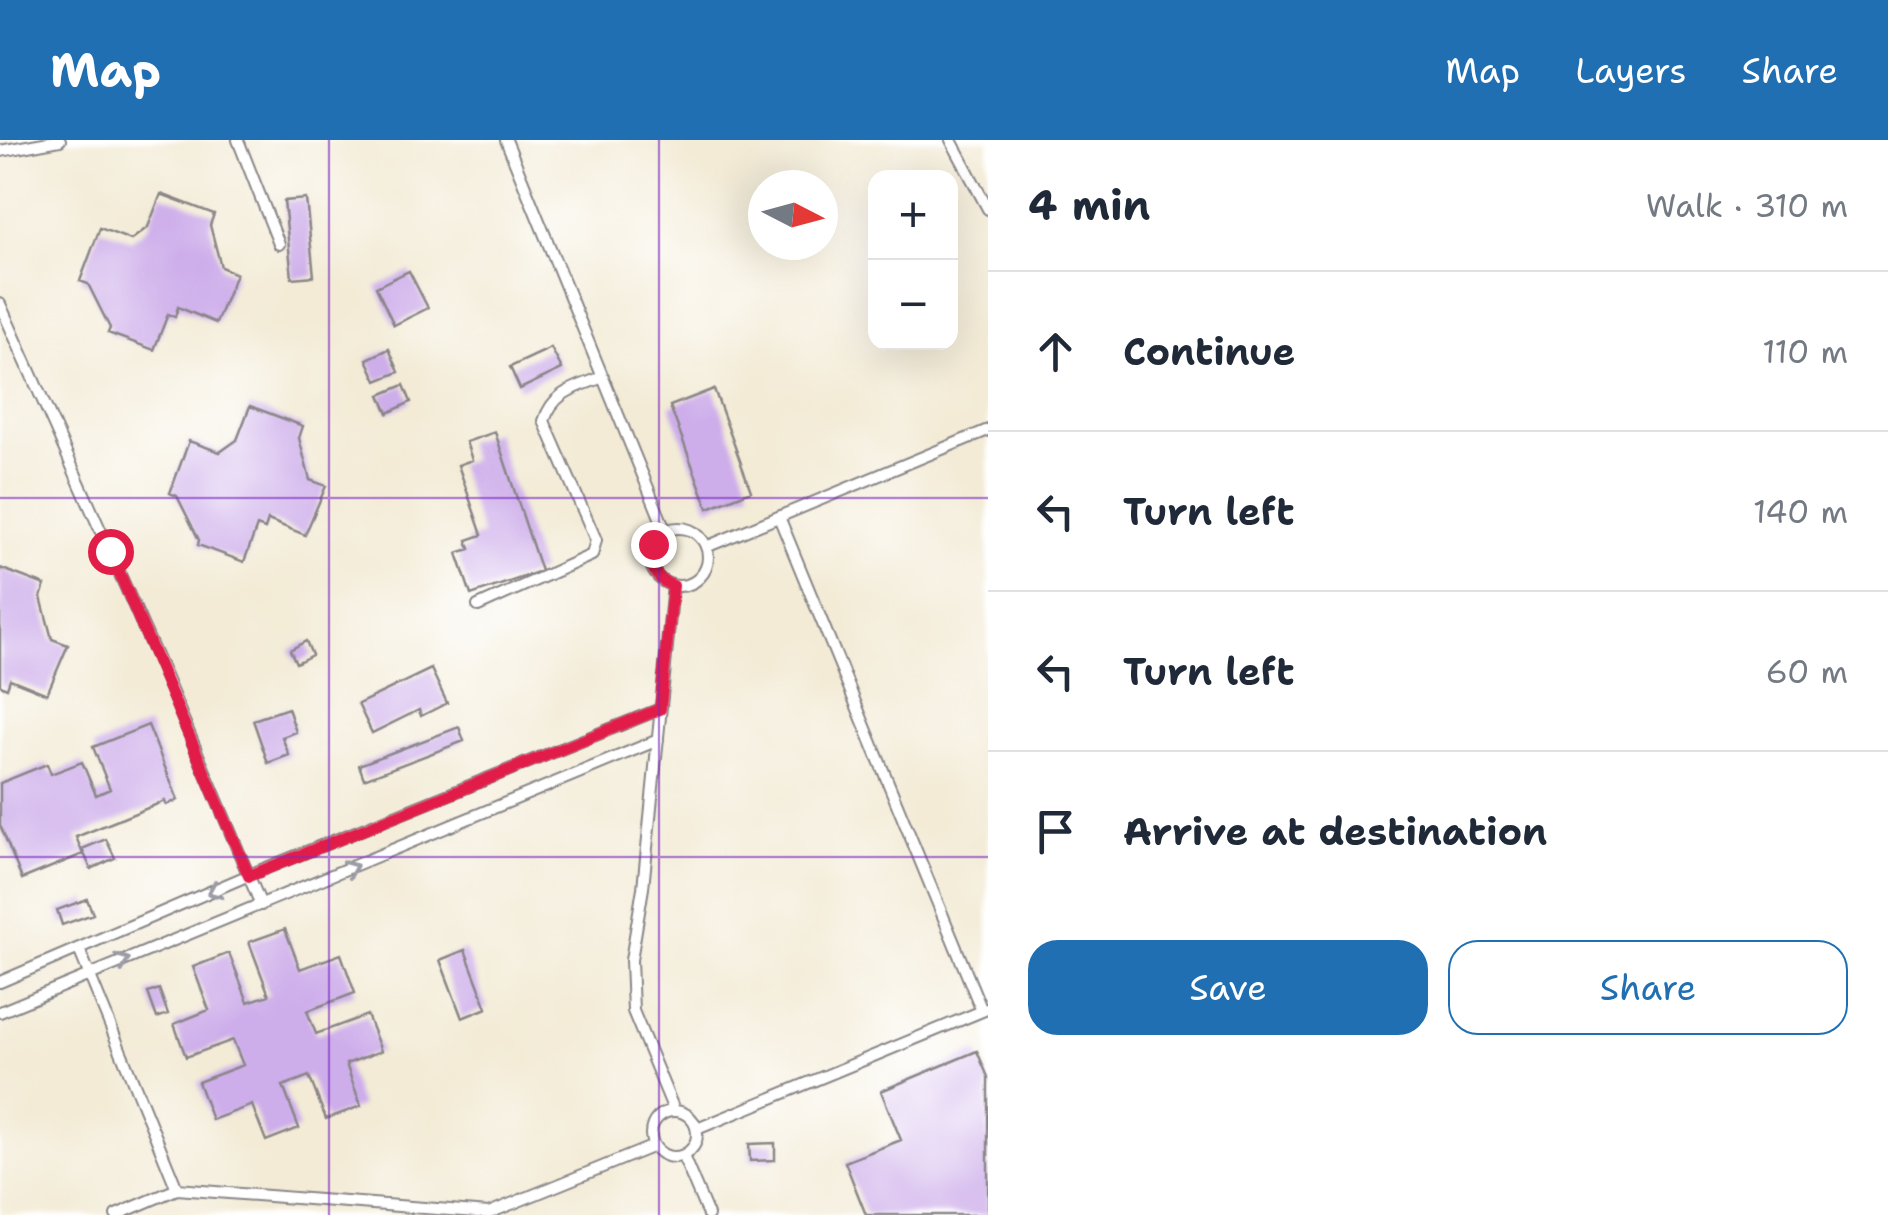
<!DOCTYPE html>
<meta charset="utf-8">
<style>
:root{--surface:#fff;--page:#f2f2f3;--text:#1f2937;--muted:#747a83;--line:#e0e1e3;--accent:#1f6fb2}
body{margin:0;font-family:"Shantell Sans",sans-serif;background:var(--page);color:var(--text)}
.controls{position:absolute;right:30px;top:30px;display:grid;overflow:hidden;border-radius:20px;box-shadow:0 10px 40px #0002}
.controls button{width:90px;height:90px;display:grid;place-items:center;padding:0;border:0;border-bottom:2px solid var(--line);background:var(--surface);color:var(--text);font:50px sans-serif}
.compass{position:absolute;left:748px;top:30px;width:90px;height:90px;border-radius:50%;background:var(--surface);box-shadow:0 10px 40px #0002;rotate:96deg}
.stop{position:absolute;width:30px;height:30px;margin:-22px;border:8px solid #e11d48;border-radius:50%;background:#fff}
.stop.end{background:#e11d48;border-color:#fff;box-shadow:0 2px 10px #0008}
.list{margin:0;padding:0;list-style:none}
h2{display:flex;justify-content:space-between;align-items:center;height:130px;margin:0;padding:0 40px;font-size:42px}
h2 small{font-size:32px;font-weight:400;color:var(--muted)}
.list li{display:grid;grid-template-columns:65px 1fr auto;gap:30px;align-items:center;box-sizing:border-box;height:160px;padding:0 40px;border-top:2px solid var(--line)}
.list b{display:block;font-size:38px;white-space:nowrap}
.list em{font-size:32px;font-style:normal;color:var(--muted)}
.actions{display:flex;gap:20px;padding:30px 40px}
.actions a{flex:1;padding:22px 0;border:2px solid var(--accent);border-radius:30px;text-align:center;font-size:35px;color:var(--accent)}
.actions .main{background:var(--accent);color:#fff}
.icon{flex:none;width:55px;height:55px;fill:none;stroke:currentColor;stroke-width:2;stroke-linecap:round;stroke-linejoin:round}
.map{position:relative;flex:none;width:988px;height:1075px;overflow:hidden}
header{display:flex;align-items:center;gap:60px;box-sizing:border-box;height:140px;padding:0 50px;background:var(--accent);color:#fff}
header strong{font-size:48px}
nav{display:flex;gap:55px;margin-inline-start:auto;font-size:35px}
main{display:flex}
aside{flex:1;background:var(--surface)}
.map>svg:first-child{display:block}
</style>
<header>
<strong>Map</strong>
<nav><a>Map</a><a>Layers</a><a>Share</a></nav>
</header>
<main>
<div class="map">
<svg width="988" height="1075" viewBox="0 0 988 1075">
<rect width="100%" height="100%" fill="#fff"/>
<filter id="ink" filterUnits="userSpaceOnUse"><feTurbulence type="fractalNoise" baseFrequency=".01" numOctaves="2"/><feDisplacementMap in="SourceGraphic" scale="20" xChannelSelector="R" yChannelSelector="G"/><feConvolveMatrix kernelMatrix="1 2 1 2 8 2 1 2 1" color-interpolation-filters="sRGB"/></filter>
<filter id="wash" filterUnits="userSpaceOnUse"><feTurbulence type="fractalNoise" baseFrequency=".0048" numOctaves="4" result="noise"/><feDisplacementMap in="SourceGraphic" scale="40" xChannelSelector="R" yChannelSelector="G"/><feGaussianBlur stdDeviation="2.25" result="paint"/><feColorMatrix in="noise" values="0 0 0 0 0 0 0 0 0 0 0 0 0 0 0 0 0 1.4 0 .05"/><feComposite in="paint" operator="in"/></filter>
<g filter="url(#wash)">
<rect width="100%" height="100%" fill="#f3ebd6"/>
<g id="blocks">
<path fill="#cdadea" d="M161,54L214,74L210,85L221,127L236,134L216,183L178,167L175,177L168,174L154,210L108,193L110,188L88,144L80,141L100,88L131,100L148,87Z
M306,59L314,136L292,138L284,61Z
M409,131L428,168L394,185L376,147Z
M551,208L562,229L520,249L510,227Z
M389,209L399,232L377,241L367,219Z
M404,245L411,262L388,273L380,255Z
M714,249L751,351L708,368L670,266Z
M250,266L303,286L299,298L310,340L326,346L305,395L268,380L265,389L257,386L244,422L198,405L199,400L177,356L170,353L189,301L220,312L237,300Z
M495,292L541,431L471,455L457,413L470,409L467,400L482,395L458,325L472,320L466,302Z
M0,428L45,445L41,457L52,499L68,505L47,554L10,539L7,548L0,545Z
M306,501L312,515L296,523L290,510Z
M431,529L447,563L421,576L419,570L372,593L358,564Z
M288,568L296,592L282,597L289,615L268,623L253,580Z
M148,585L178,660L166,665L165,661L76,697L83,714L22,739L0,685V643L47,624L51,634L82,622L96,655L110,649L93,607Z
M459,587L464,601L364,639L359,625Z
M106,699L115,718L91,729L82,709Z
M87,759L93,774L62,785L57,770Z
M285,789L300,829L341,814L355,853L307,871L316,894L367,875L381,911L346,924L361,966L326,979L309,936L283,946L299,988L266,1001L252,965L212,980L198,942L243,925L233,900L186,917L174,884L209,870L193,827L229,813L248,862L269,855L249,802Z
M465,810L487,868L462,878L440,820Z
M159,849L168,874L157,878L148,853Z
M977,911L988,937V1075H866L845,1022L901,1000L881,951Z
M775,1003V1020L750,1021L749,1004Z"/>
</g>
</g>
<g filter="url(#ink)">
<use href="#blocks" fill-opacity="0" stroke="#8a8688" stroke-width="2.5"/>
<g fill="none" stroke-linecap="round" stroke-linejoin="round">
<defs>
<path id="service" d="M238,0L279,104
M506,0L666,392
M951,0L988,69
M0,11L60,0
M0,164L165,536L261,765
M779,377L982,871
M650 417a29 29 0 1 1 58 0a29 29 0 1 1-58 0Z
M706,407L988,290
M673,446L643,748L631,820L633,871L674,970
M478,466L592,415L596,400L544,281C554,251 575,248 603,237
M79,809L177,1049
M0,842L249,735L660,569
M0,872L658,600
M651 994a23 23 0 1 1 46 0a23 23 0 1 1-46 0Z
M697,989L987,869
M683,1016L708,1075
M116,1075L177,1049L489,1073L654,1006"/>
</defs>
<use href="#service" stroke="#8a8688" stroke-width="14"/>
<use href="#service" stroke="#fff" stroke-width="10"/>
</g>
<defs><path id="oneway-chevron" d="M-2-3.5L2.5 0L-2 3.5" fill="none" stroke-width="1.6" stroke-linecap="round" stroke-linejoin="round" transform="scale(2.5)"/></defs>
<g stroke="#9c9ca7">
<use href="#oneway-chevron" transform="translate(351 728) rotate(-23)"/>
<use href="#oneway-chevron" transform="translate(214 751) rotate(157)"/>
<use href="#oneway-chevron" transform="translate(123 821) rotate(-22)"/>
</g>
</g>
<g fill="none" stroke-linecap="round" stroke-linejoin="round" filter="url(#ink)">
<path stroke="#e11d48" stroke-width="12" d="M110,411L249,736L660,569L673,446C654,439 647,423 653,404"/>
</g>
<path fill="none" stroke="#7b2cbf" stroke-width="2.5" stroke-opacity="0.55" d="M329,0V1075M659,0V1075M0,358H988M0,717H988"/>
</svg>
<div class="controls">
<button>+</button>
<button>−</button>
</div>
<svg class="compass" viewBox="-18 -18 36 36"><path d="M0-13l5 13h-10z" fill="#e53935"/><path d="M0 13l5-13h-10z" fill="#747a83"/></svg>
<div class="stop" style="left:110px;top:411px"></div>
<div class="stop end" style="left:653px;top:404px"></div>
</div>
<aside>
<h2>4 min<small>Walk · 310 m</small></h2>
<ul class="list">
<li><svg class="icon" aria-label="ahead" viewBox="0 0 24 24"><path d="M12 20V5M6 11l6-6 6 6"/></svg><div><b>Continue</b></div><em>110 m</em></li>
<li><svg class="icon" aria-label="left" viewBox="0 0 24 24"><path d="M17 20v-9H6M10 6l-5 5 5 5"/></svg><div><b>Turn left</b></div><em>140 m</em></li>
<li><svg class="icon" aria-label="left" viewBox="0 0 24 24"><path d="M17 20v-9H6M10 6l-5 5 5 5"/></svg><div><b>Turn left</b></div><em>60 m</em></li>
<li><svg class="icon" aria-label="arrive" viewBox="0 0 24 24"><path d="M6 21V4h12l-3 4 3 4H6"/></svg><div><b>Arrive at destination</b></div></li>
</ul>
<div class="actions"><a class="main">Save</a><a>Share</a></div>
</aside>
</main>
